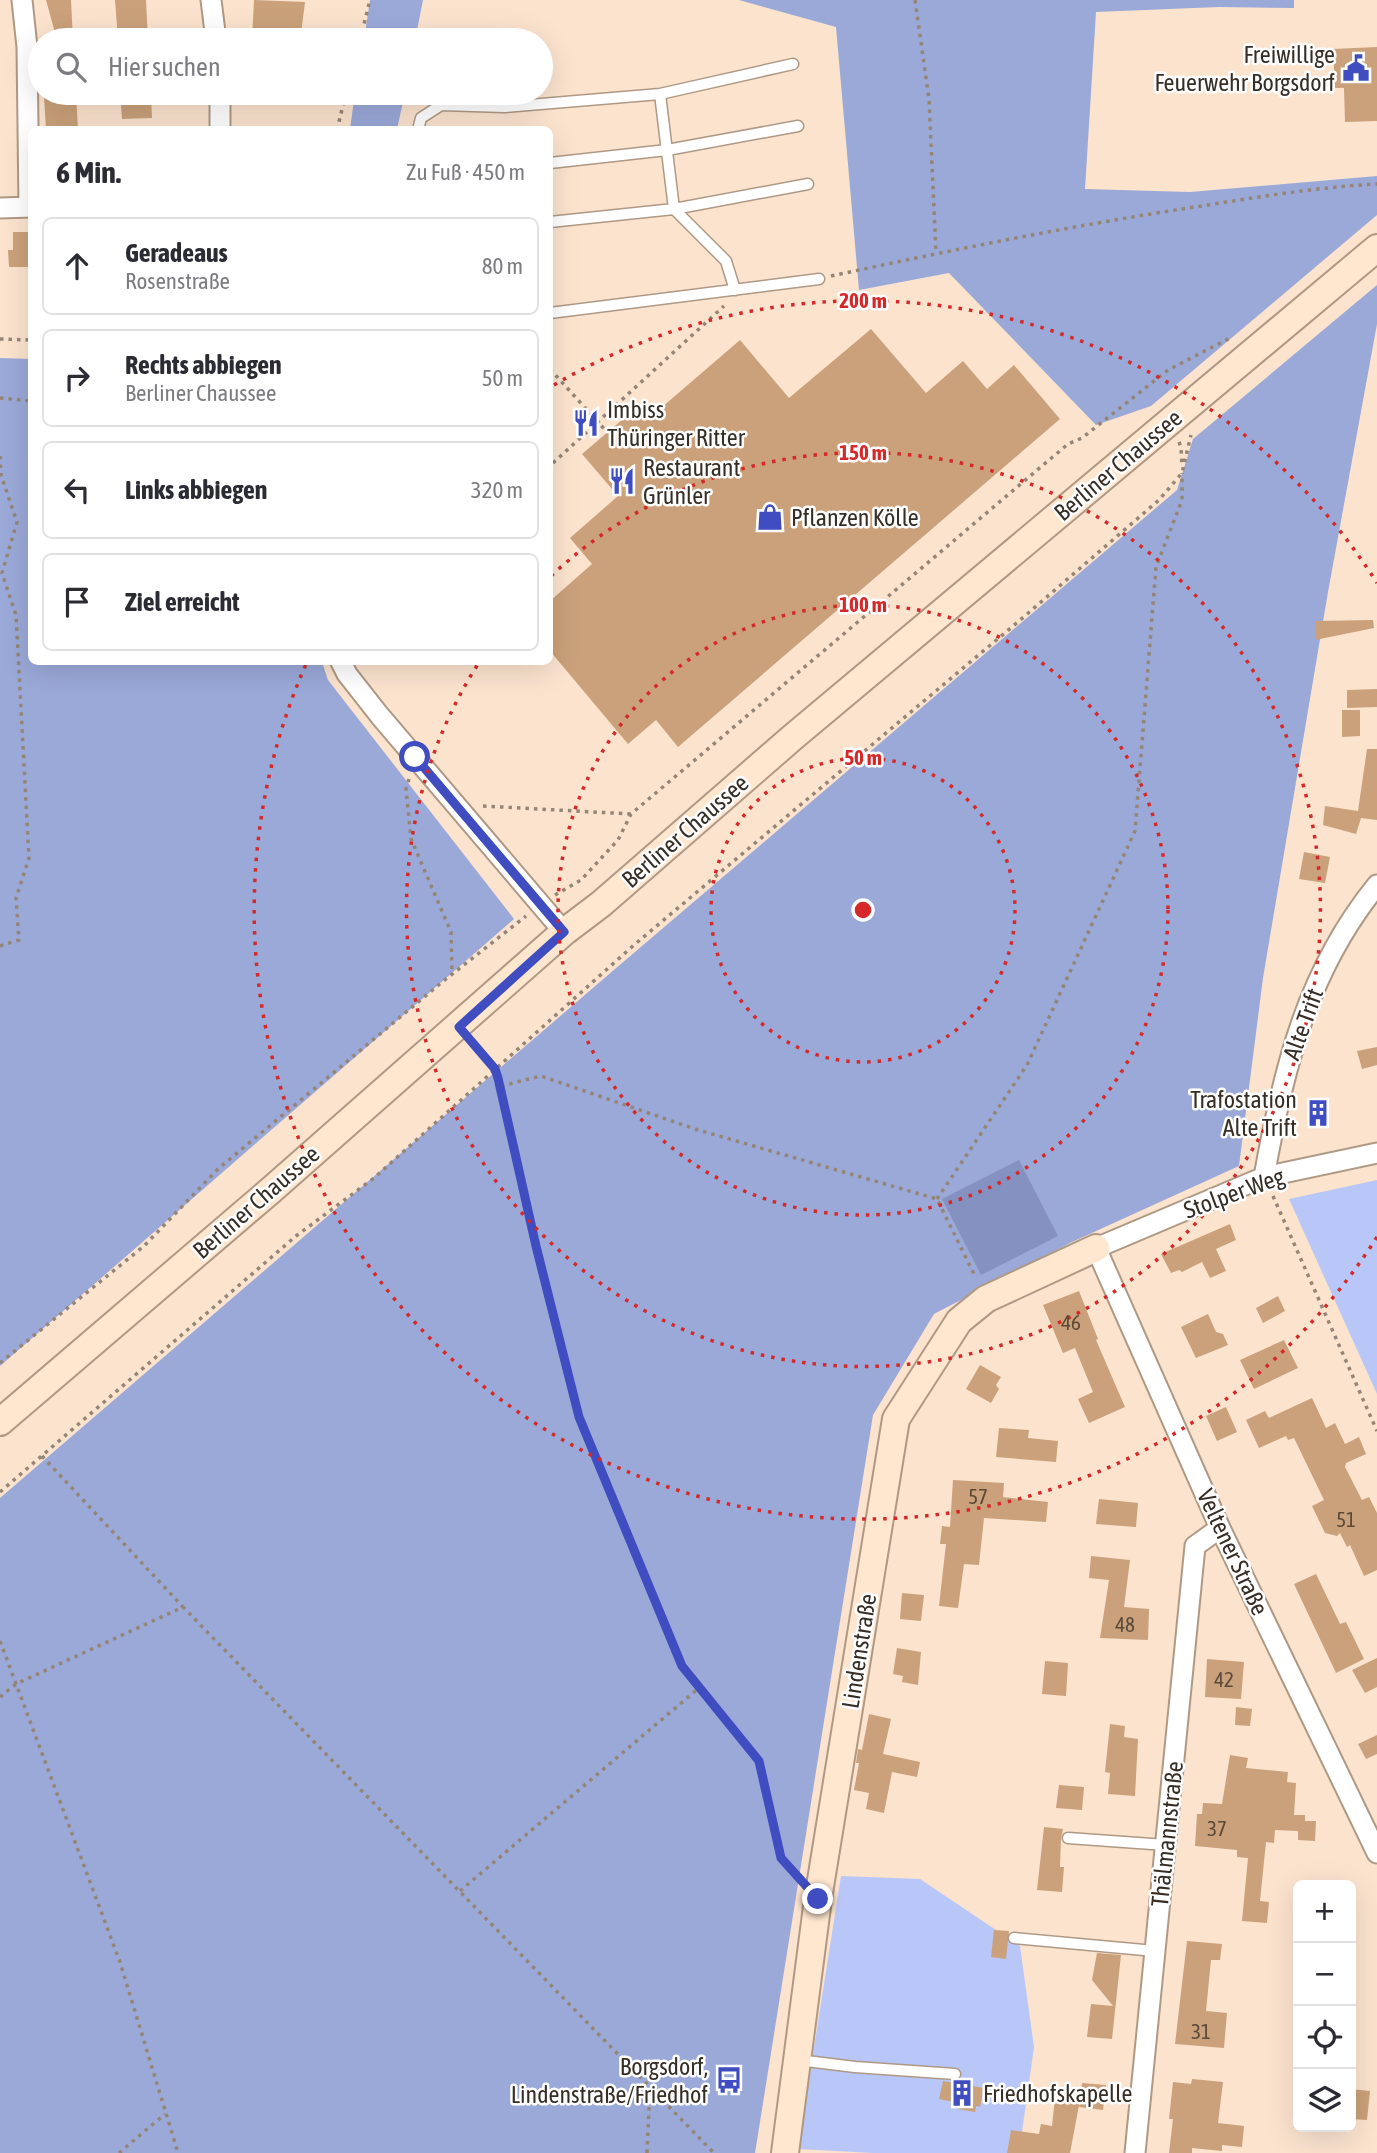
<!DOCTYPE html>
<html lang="de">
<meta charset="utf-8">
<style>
:root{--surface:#fff;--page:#f7f7f7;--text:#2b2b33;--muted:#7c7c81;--line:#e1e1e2}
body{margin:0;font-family:"Asap Condensed",sans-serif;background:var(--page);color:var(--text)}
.controls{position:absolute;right:21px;bottom:21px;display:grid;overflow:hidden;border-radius:10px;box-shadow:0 7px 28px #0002}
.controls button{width:63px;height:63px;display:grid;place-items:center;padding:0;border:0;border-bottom:2px solid var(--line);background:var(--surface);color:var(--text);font:35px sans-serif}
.stop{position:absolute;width:21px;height:21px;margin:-16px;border:5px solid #3f4dc0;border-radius:50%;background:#fff}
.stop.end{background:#3f4dc0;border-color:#fff;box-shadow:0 2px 7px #0008}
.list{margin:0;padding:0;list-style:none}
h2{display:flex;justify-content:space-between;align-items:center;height:91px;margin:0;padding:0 28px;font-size:30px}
h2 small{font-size:23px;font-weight:400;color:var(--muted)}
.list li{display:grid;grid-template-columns:46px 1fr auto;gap:21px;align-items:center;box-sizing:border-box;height:98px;margin:0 14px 14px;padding:0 14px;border:2px solid var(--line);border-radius:10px}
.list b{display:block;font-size:26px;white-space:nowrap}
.list p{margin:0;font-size:23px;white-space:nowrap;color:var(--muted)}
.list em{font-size:23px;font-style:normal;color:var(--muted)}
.icon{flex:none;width:38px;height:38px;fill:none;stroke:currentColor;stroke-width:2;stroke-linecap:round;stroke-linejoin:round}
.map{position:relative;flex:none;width:1377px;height:2153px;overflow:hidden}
.search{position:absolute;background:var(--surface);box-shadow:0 7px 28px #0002;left:28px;top:28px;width:525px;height:77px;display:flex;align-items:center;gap:18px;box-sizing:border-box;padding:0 24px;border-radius:38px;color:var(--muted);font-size:26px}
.panel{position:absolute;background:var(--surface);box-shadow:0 7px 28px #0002;left:28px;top:126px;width:525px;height:539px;border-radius:10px}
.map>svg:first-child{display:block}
</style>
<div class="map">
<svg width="1377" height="2153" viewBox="0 0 1377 2153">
<rect width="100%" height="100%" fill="#fbe3ce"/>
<path fill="#b9c7f8" d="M1377,1180V1394L1289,1199Z
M841,1876L920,1879L1020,1946L1034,2047L1019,2153H873L798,2149Z"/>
<path fill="#9ba9d9" d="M370,0H423L415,40H364Z
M739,0H1294V8L1219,7L1096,12L1085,189L1190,192L1377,176V215L1151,406L1096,425L949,273L859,290L836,27Z
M355,93H405L397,129H350Z
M1377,285V324L1328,592L1263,978L1239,1166L1072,1242L934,1314L873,1415L755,2153H0V1498L615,969L1177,490L1193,439Z
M0,358L31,359L32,662H322L328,680L514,919L0,1366Z"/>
<path fill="#8592c1" d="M1019,1160L1058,1236L981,1275L942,1199Z"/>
<path fill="#caa17a" d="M46,0H71L73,40H57Z
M115,0H146L148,40H118Z
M254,0L305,2L301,34H297V40H252Z
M1377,47V121L1345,122L1344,88H1335L1333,49Z
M120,93H151L152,118L122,119Z
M76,94L78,129L46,130L44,96Z
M13,232H32V267H9L8,250H13Z
M871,329L926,393L963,361L987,389L1014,365L1060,419L678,747L656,720L628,744L550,651V601L592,564L570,538L618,496L582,454L636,408L647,420L740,340L789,398Z
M1373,620L1374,628L1315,640V621Z
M1377,689V707L1347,708V690Z
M1342,710H1360V736L1342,737Z
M1367,749H1377V820L1361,818L1356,834L1323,825L1325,806L1358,811Z
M1304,852L1330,857L1325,883L1299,879Z
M1377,1047V1065L1362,1069L1357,1051Z
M1230,1224L1236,1240L1216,1249L1226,1271L1210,1278L1202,1262L1182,1272L1179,1270L1171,1273L1161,1254Z
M1079,1291L1098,1339L1096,1340L1125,1407L1089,1423L1078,1399L1093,1392L1075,1348L1063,1353L1043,1305Z
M1278,1296L1285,1311L1263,1323L1256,1308Z
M1208,1314L1216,1332L1223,1334L1228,1345L1196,1358L1181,1327Z
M1284,1340L1298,1368L1254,1389L1240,1360Z
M980,1365L1001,1377L996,1385L999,1389L991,1403L966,1389Z
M1312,1398L1326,1428L1335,1423L1345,1444L1359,1437L1366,1454L1346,1463L1345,1467L1362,1500L1369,1497L1377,1513V1570L1364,1576L1350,1545L1347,1547L1340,1533L1337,1536L1325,1533L1312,1506L1324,1500L1294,1438L1288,1440L1286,1436L1259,1448L1246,1420L1265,1411L1269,1418Z
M1226,1407L1237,1432L1217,1441L1206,1416Z
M999,1428L1029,1430L1028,1438L1058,1441L1056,1462L996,1457Z
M953,1480L1004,1483L1003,1497L1048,1502L1046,1522L984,1518L979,1565L964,1564L958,1608L939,1606L946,1544H940L942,1526L950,1527Z
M1099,1499L1138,1503L1136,1527L1096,1524Z
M1091,1556L1130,1560L1124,1607L1149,1609L1148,1640L1100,1638L1109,1580L1089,1578Z
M1316,1574L1340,1624L1346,1622L1364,1659L1336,1673L1294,1584Z
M902,1593L924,1595L921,1621L900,1619Z
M897,1648L921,1652L918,1685L902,1682L903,1676L893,1674Z
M1377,1658V1687L1365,1693L1352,1670Z
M1207,1659L1244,1662L1241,1699L1205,1697Z
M1045,1661L1068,1663L1066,1696L1042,1694Z
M1236,1707L1252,1709L1250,1726L1235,1725Z
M869,1714L891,1719L883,1754L920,1762L917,1777L892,1772L884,1813L866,1809L869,1793L854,1790L859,1763H856L858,1749L862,1750Z
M1110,1724L1125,1726L1124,1737L1138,1739L1135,1796L1108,1794L1110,1773L1105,1772Z
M1377,1735V1754L1366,1759L1358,1744Z
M1230,1755L1248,1758L1246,1768L1288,1772L1287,1782L1296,1783L1294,1815H1305V1821H1316L1315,1841L1298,1840V1831L1275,1830L1274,1843L1266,1842L1260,1901L1269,1902L1267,1923L1242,1921L1248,1858L1237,1857V1850L1195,1846L1197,1814H1202L1203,1803L1222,1804Z
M1059,1785L1084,1787L1082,1810L1056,1808Z
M1044,1827L1063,1829L1061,1838L1060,1867H1064L1062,1892L1037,1890Z
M994,1930L1009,1931L1006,1959L991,1957Z
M1187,1941L1222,1944L1220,1960H1211L1206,2011L1227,2013L1224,2048L1175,2044Z
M1097,1953L1121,1955L1112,2039L1087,2037L1091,2004L1113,2006L1092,1980Z
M1192,2079L1223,2082L1218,2123L1244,2126L1242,2147L1222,2145V2151L1192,2148V2153H1169L1173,2119H1169L1173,2082L1191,2084Z
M943,2081L984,2088L980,2107L976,2106L975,2112L958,2109L959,2103L939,2099Z
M1082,2083L1106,2085L1103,2110L1079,2107Z
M1351,2089L1370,2091L1367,2120L1351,2119Z
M1055,2098L1080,2100L1070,2153H1007L1011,2130L1039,2134L1041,2124L1052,2126Z"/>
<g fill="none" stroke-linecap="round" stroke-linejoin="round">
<defs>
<path id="lane" d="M660,94L674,209L726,261L735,290
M418,130L421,118L441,105L505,107L660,94L793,64
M550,163L667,150L798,126
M550,222L674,209L808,184
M550,313L819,279
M1068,1838L1166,1845
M1014,1938L1155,1951
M798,2060L855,2067L955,2074"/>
<path id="street" d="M22,0L27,47L29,207
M211,0L216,40
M220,130V93
M0,208L32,207
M341,662L347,674L380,716L564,932
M1377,1153L1264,1177L1096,1248L1220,1528L1377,1853
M1264,1177C1283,1070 1307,971 1377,885
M1135,2153L1195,1546L1220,1528"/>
<path id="secondary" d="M0,1422L270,1191L564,932L601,904L793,737L1377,248
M785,2153L818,1899L896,1419L959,1321L986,1299L1096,1248"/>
</defs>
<use href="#lane" stroke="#af9985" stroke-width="13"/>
<use href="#street" stroke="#af9985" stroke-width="23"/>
<use href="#secondary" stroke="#af9985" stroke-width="30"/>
<path stroke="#958576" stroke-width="3.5" stroke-dasharray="3.5 5" stroke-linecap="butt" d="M915,0L929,99L936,253
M360,40L370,0
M337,130L346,93
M831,276C956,249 1081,224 1208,205C1264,196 1320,187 1377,184
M0,339L32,340
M550,369L607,432
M0,398L32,401
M1179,442L1181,447L1182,466
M0,456L1,475L17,522L2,573L16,615L29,858L16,898L19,940L0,946
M553,463L724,306
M409,779L406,789L411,839L451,932L452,973
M483,806L631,814
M555,895L581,880L618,840L631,814L1068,444L1082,438L1168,370L1230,338
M473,1042L495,1069L501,1087L536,1246L579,1417L682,1666L759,1761L781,1858L798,1877
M501,1086L541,1076L695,1129L937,1199L976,1278
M1273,1196L1377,1431
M937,1199L1027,1065L1135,831L1156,567L1182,500V473
M0,1363L144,1246L218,1169L441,983L526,916
M42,1456L183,1607
M0,1492L296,1236L374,1178L634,945L1019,621L1159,500L1182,473L1191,435
M0,1641L120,1962L178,2153
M0,1697L16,1684L183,1607L714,2153
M460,1891L700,1687
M119,2153L165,2114
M647,2153L650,2087"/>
<use href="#lane" stroke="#fff" stroke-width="10"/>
<use href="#street" stroke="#fff" stroke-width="19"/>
<use href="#secondary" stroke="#fee6cf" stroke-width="26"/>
</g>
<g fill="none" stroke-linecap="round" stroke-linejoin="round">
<path stroke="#3f4dc0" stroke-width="9" d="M415,757L564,932L459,1027L495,1069L498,1078L536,1246L579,1417L682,1666L759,1761L781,1858L818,1899"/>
</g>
<g fill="none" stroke="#d62828" stroke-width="3.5" stroke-dasharray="3.5 7">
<circle cx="863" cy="910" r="152"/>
<circle cx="863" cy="910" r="305"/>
<path d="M551 576A457 457 0 1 1 478 664"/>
<path d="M1377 1237A609 609 0 0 1 307 662M554 385A609 609 0 0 1 1377 583"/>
</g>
<defs>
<symbol id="civic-bare" viewBox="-9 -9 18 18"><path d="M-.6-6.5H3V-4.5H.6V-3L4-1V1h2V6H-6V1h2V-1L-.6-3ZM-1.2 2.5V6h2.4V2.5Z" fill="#3f4dc0" stroke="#fff" stroke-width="2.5" paint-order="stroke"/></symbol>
<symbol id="restaurant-bare" viewBox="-9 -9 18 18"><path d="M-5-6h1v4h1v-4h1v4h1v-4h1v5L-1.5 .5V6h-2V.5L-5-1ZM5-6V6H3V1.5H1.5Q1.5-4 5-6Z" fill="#3f4dc0" stroke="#fff" stroke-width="2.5" paint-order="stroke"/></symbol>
<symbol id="shop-bare" viewBox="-9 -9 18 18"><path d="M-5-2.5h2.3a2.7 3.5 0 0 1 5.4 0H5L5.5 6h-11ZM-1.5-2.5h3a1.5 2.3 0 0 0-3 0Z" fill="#3f4dc0" stroke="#fff" stroke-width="2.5" paint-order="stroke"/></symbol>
<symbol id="building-bare" viewBox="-9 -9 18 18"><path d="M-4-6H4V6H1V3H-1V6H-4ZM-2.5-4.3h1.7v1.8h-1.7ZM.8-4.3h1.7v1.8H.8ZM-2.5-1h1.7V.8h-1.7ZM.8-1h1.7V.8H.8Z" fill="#3f4dc0" stroke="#fff" stroke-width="2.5" paint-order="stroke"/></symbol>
<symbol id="bus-bare" viewBox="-9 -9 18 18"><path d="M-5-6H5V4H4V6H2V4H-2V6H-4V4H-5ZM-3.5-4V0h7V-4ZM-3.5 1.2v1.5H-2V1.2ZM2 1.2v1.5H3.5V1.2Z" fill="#3f4dc0" stroke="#fff" stroke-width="2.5" paint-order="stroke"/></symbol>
</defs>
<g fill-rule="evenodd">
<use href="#civic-bare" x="1337" y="49" width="38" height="38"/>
<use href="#restaurant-bare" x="567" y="404" width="38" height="38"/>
<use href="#restaurant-bare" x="603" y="462" width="38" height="38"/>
<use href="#shop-bare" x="751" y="498" width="38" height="38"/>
<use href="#building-bare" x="1299" y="1094" width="38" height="38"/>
<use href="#bus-bare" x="710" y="2061" width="38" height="38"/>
<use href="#building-bare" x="943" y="2074" width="38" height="38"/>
</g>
<g text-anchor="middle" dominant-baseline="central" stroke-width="5" stroke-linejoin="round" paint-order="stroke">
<g font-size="21" fill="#5b4a3a">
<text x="1071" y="1322">46</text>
<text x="978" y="1496">57</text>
<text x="1346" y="1519">51</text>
<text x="1125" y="1624">48</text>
<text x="1224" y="1679">42</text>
<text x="1217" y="1828">37</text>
<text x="1201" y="2031">31</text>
</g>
<g font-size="24" fill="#362d25" stroke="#fff" text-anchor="start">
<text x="1335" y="54" text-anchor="end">Freiwillige<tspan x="1335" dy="28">Feuerwehr Borgsdorf</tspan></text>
<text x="607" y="409">Imbiss<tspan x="607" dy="28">Thüringer Ritter</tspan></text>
<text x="643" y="467">Restaurant<tspan x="643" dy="28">Grünler</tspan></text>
<text x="791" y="517">Pflanzen Kölle</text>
<text x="1297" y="1099" text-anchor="end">Trafostation<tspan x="1297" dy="28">Alte Trift</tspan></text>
<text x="708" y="2066" text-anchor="end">Borgsdorf,<tspan x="708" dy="28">Lindenstraße/Friedhof</tspan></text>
<text x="983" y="2093">Friedhofskapelle</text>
</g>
<g font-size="24" fill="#362d25" stroke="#fff">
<text transform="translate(1118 465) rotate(-40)">Berliner Chaussee</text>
<text transform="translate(685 831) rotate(-41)">Berliner Chaussee</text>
<text transform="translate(1303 1024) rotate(-70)">Alte Trift</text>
<text transform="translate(1234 1193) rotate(-20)">Stolper Weg</text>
<text transform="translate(256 1202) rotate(-41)">Berliner Chaussee</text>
<text transform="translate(1233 1552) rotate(65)">Veltener Straße</text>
<text transform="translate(859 1651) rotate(-81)">Lindenstraße</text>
<text transform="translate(1167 1834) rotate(-84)">Thälmannstraße</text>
</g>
</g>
<circle cx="863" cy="910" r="10" fill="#d62828" stroke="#fff" stroke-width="3.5"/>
<g font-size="21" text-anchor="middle" font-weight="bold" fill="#d62828" stroke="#fff" stroke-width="5" stroke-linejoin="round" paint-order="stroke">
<text x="863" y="308">200 m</text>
<text x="863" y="460">150 m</text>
<text x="863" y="612">100 m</text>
<text x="863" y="765">50 m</text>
</g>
</svg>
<div class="controls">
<button>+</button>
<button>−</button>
<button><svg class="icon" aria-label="locate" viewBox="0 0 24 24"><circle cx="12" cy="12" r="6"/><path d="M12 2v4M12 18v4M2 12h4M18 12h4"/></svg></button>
<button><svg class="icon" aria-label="layers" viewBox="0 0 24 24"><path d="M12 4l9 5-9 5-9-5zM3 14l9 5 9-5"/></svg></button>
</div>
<div class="stop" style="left:415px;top:757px"></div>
<div class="stop end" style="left:818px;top:1899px"></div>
<div class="search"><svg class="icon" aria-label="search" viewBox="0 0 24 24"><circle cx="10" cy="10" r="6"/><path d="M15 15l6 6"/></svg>Hier suchen</div>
<section class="panel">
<h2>6 Min.<small>Zu Fuß · 450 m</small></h2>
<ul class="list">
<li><svg class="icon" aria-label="ahead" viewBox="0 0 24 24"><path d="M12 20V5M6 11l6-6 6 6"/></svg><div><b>Geradeaus</b><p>Rosenstraße</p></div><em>80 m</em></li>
<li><svg class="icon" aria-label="right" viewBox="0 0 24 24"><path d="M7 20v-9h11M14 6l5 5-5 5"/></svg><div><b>Rechts abbiegen</b><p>Berliner Chaussee</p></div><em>50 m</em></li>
<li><svg class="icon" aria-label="left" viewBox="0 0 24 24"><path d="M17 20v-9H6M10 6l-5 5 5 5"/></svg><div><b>Links abbiegen</b></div><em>320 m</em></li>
<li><svg class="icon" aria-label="arrive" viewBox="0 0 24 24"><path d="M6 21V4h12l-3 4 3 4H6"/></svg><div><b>Ziel erreicht</b></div></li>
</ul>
</section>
</div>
